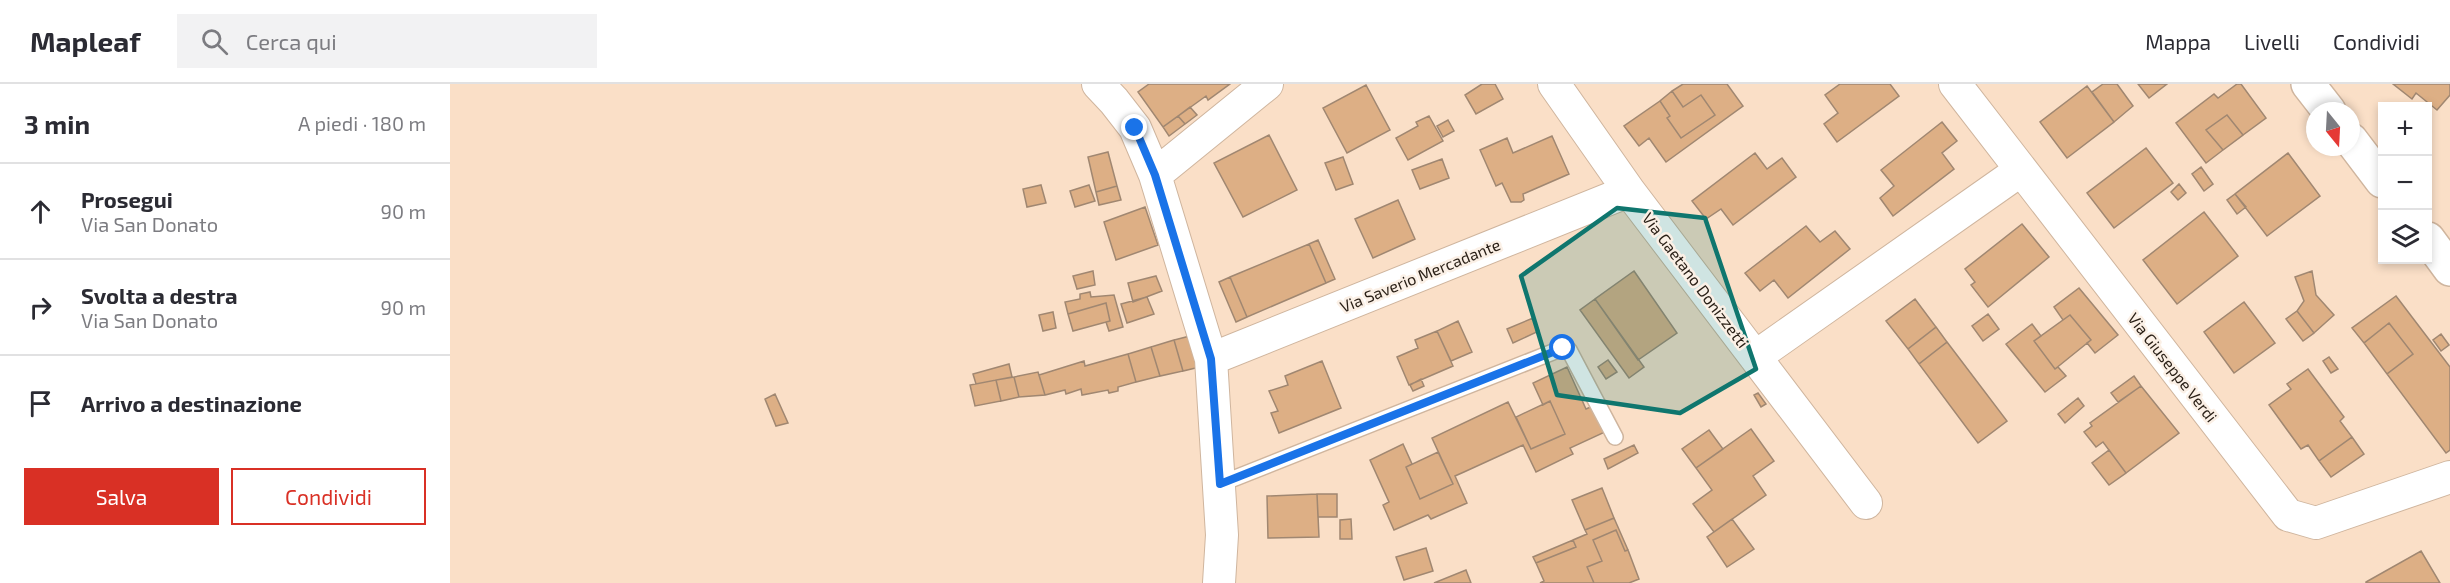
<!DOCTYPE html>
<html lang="it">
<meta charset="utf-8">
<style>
:root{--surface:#fff;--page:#f2f2f3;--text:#2b2b33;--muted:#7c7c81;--line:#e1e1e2;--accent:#d93025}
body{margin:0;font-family:"Exo 2",sans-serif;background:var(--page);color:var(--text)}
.controls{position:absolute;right:18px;top:18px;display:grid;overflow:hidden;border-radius:0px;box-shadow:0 3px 9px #0003}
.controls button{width:54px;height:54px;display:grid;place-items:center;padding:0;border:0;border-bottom:2px solid var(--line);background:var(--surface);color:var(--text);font:30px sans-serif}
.compass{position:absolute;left:1856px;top:18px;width:54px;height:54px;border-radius:50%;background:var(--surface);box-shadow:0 3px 9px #0003;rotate:162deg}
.stop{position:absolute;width:18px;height:18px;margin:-14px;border:4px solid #1a73e8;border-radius:50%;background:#fff}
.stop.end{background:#1a73e8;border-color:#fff;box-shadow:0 2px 6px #0008}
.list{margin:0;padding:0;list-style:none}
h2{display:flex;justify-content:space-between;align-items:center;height:78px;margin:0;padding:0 24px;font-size:26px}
h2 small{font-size:20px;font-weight:400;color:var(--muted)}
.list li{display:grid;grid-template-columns:39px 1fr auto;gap:18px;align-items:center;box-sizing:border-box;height:96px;padding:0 24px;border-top:2px solid var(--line)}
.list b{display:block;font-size:22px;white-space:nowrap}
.list p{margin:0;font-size:20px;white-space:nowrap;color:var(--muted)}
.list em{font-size:20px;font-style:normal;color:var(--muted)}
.actions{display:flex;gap:12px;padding:18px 24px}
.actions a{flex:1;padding:14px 0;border:2px solid var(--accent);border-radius:0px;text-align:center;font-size:21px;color:var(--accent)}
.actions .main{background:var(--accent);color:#fff}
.icon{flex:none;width:33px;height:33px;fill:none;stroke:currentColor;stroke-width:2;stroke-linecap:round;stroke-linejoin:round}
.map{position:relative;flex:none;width:2000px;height:499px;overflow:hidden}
header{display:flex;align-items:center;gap:36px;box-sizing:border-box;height:84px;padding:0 30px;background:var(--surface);border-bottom:2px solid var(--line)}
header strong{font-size:28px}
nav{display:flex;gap:33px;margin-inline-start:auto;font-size:21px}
.search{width:420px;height:54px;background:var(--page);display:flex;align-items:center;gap:15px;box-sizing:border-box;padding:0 21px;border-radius:0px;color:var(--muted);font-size:22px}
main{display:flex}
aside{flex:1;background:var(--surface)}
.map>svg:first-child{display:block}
</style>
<header>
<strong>Mapleaf</strong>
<div class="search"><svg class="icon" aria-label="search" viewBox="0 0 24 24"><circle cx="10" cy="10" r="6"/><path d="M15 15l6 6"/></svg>Cerca qui</div>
<nav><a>Mappa</a><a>Livelli</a><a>Condividi</a></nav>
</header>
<main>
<aside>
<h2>3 min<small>A piedi · 180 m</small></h2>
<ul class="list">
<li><svg class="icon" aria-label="ahead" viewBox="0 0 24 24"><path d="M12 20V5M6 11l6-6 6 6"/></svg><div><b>Prosegui</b><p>Via San Donato</p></div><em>90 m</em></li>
<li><svg class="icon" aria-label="right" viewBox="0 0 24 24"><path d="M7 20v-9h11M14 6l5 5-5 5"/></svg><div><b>Svolta a destra</b><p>Via San Donato</p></div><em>90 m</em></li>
<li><svg class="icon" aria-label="arrive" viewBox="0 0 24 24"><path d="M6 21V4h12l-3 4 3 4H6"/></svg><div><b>Arrivo a destinazione</b></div></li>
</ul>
<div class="actions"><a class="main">Salva</a><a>Condividi</a></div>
</aside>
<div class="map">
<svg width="2000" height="499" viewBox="0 0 2000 499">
<rect width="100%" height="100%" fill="#fadfc7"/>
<path fill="#ddaf85" stroke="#a08771" stroke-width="1.5" d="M699,0H780L758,16L756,12L713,43L688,8Z
M1032,0H1045L1053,15L1026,30L1015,11Z
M1233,0H1277L1293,22L1216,78L1199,54L1189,62L1174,42L1210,17L1220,32L1217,34L1231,54L1265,31L1251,11L1233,23L1222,7Z
M1390,0H1440L1449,12L1387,58L1374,40L1388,29L1375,11Z
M1653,0H1667L1683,22L1664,38L1642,8Z
M1688,0H1717L1699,14Z
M1787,0H1791L1816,34L1793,51L1777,31L1756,46L1773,66L1756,79L1726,39L1764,10L1768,14Z
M1943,0H2000V11L1987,26L1966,9L1962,15Z
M916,1L940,46L897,69L873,24Z
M1637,2L1664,38L1617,74L1590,38Z
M1222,7L1233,23L1251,11L1265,31L1231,54L1217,34L1220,32L1210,17Z
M740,23L747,31L735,40L728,32Z
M1777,31L1793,51L1773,66L1756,46Z
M728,32L735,40L719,52L713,43Z
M979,32L993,57L958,76L946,54L968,42L966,38Z
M998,36L1004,47L993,53L987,42Z
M1492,38L1507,57L1492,69L1504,85L1443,132L1430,114L1444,102L1431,86Z
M819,51L847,106L793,133L764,79Z
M1102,52L1119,90L1073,110L1074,116L1071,118H1061L1052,99L1046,102L1030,66L1057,54L1063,69Z
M1696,64L1723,99L1664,144L1637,109Z
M658,68L667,102L646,108L638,73Z
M1305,69L1317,85L1332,74L1346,93L1283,141L1271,125L1256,135L1242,117Z
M1838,69L1870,112L1817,152L1785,110Z
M893,73L903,100L886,106L875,79Z
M992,75L999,94L970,105L962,86Z
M1751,83L1763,100L1754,107L1742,90Z
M1729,100L1736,109L1728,116L1721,108Z
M591,101L596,119L577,123L573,105Z
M639,101L645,117L625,123L620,107Z
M667,102L671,116L649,121L646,108Z
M1785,110L1796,123L1787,130L1777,116Z
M948,116L965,155L923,174L905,135Z
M695,123L708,161L666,176L654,138Z
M1754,128L1788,172L1727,220L1693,176Z
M1572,140L1599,173L1538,223L1521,201L1525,198L1515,185Z
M1356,142L1370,158L1385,147L1400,165L1338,214L1324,196L1310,207L1295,189Z
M868,156L885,195L876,199L859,160Z
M859,160L876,199L797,233L780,193Z
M643,187L645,201L627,205L623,192Z
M1184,187L1227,249L1188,276L1145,215Z
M1862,187L1866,211L1884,231L1864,249L1847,227L1854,217L1845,193Z
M706,192L712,207L683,218L678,199Z
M780,193L797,233L786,238L769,198Z
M1629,204L1668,251L1645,269L1637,259L1641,256L1620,231L1613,236L1604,223Z
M640,208L641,213L664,211L673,243L659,247L656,238L660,237L656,219L618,230L615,218L630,215V210Z
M1946,212L2000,283V366L1996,369L1937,290L1963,270L1939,239L1914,259L1902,244Z
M697,213L704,230L677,239L671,220Z
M1145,215L1194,283L1179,294L1130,226Z
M1465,215L1486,243L1458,265L1436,237Z
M1794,218L1825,259L1784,289L1754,248Z
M656,219L660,237L623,247L618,230Z
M1847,227L1864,249L1853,257L1836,235Z
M603,228L606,244L593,247L589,231Z
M1538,230L1549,245L1533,257L1522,242Z
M1620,231L1641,256L1605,285L1584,257Z
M1083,234L1089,247L1063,259L1057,245Z
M1008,237L1022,268L1001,277L987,247Z
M1939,239L1963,270L1937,290L1914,259Z
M1582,240L1591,252L1584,257L1605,285L1608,283L1616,292L1595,308L1556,260Z
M1486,243L1497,258L1469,280L1458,265Z
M987,247L1003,282L959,301L947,273L968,264L965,256Z
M1991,250L1999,261L1991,267L1983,256Z
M744,251L754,282L733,287L724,256Z
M724,256L733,287L710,292L701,263Z
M1497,258L1557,337L1528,359L1469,280Z
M701,263L710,292L686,298L678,270Z
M678,270L686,298L668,303V307L659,309L658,306L632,311L631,305L616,310L615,306L595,311L589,291L634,277L635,282Z
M1879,273L1888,285L1881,289L1873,277Z
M1158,276L1167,288L1156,295L1148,283Z
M872,277L891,324L829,349L821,329L828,327L819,307L838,301L835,292Z
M559,280L562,293L526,300L523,290Z
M1117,283L1136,325L1143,322L1155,348L1120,364L1123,370L1086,388L1073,361L1014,388L1005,392L1017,419L981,435L978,431L944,446L933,421L939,418L920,376L953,360L962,380L956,383L970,415L1003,400L982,354L1058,318L1081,365L1115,350L1100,317L1093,321L1083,299Z
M1858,285L1894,333L1890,337L1902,353L1869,377L1858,361L1851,365L1819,321L1841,305L1837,300Z
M588,288L595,311L569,313L564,293Z
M1684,292L1691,302L1668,318L1661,309Z
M564,293L569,313L551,317L546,296Z
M971,295L974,302L963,307L960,301Z
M546,296L551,317L525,322L520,301Z
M1691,302L1729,349L1676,389L1653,358L1646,363L1634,348L1642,342L1640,339Z
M1308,309L1316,320L1311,323L1304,311Z
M325,310L338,339L326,342L315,315Z
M1628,314L1634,322L1615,339L1608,330Z
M1100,317L1115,350L1081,365L1066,333Z
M1301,345L1324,377L1303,392L1316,411L1264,448L1243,420L1262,406L1246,384Z
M1259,346L1273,365L1246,384L1232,365Z
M1902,353L1914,370L1881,393L1869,377Z
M1184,361L1188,369L1158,385L1154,375Z
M1659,366L1676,389L1659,401L1642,379Z
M988,368L1003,400L970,415L956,383Z
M1152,404L1164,434L1135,446L1122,416Z
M867,410L869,453L818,454L817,412Z
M867,410H887V433H868Z
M1164,434L1178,466L1175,467L1166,446L1143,456L1152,477L1137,483L1144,499H1090L1094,497L1086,479L1126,463L1123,456L1137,450L1135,446Z
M901,435L902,455H890V436Z
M1282,435L1304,465L1277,483L1257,453Z
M1166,446L1175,467L1178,466L1189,495L1179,499H1144L1137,483L1152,477L1143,456Z
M1123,456L1126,463L1086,479L1083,473Z
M976,464L983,487L954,496L946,473Z
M1971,467L1990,499H1916V498Z
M1016,486L1021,499H984Z"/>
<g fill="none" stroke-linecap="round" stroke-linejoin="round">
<defs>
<path id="service" d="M770,400L1113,264L1119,266L1165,353"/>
<path id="minor" d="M648,0L664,17L685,44L705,91L761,275L772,451L769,499
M1104,0L1179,107L1416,419
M1505,0L1838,431L1866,439L2000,393
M705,91L817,0
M1305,273L1571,86
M761,275L1179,107"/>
<path id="secondary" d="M1858,0L1879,27
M1901,56L1932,97
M1978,155L2000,185"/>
</defs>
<use href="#service" stroke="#cfb59e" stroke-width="18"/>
<use href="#minor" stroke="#cfb59e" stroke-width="34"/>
<use href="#secondary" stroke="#cfb59e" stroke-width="36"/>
<use href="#service" stroke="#fff" stroke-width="15"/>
<use href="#minor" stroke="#fff" stroke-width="32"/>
<use href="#secondary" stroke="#fff" stroke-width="33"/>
</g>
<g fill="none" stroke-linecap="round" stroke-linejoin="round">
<path stroke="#1a73e8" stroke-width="8" d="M685,44L705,91L761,275L770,400L1113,264"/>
</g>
<path fill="#0f766e" fill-opacity="0.2" stroke="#0f766e" stroke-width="4.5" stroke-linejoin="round" d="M1167,124L1255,134L1306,285L1230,329L1107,311L1071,192Z"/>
<g text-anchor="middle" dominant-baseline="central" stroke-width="5" stroke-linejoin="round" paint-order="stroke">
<g font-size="16" fill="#281e15" stroke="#fbf0e6">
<text transform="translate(970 191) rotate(-22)">Via Saverio Mercadante</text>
<text transform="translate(1246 196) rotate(53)">Via Gaetano Donizzetti</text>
<text transform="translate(1723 283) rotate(52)">Via Giuseppe Verdi</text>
</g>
</g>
</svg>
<div class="controls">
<button>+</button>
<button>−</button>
<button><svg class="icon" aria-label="layers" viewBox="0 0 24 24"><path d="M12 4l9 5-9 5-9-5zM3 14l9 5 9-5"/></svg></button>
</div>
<svg class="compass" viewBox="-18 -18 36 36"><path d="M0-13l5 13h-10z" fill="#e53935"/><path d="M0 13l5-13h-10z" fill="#7c7c81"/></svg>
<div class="stop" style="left:1113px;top:264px"></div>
<div class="stop end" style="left:685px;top:44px"></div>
</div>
</main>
